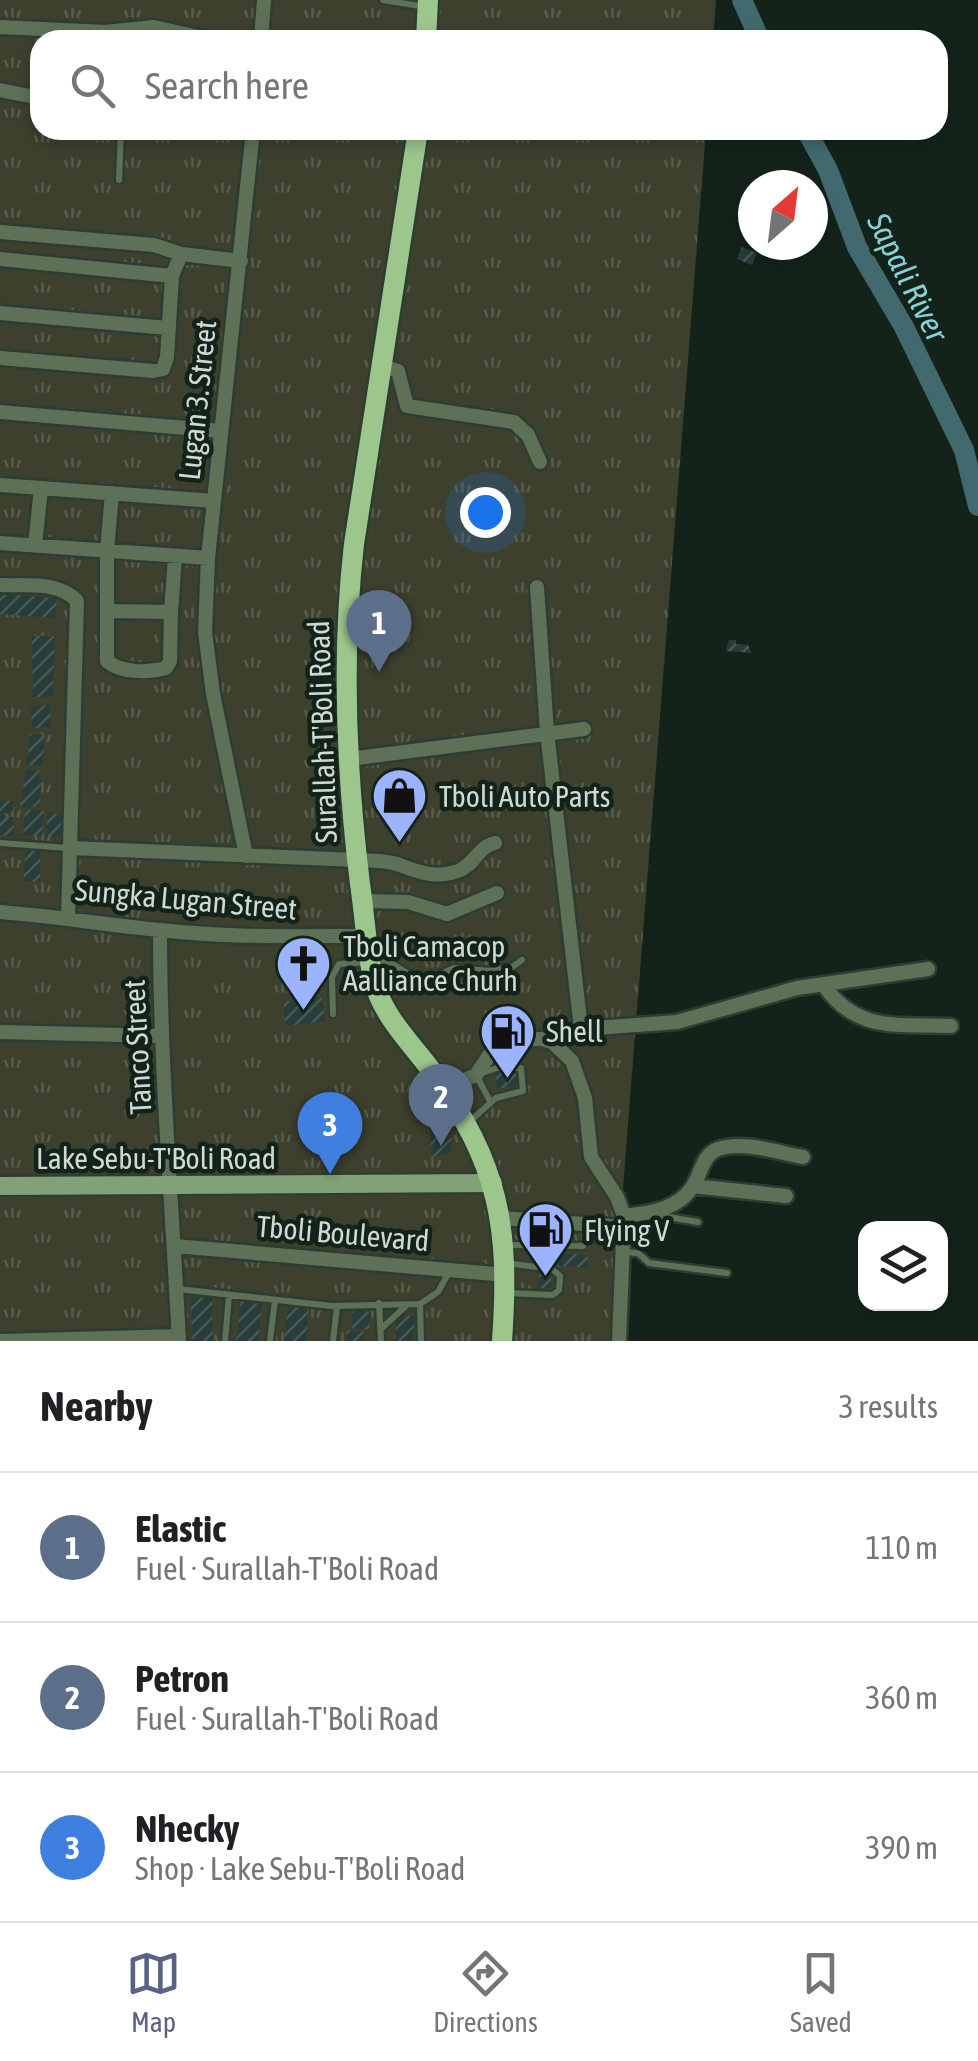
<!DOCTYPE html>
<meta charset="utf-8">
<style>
:root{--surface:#fff;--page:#f6f6f6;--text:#202124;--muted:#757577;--line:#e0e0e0;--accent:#586386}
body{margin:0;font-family:"Asap Condensed",sans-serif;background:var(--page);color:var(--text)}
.controls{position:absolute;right:30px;bottom:30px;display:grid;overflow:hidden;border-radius:20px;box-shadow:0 5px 15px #0003}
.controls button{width:90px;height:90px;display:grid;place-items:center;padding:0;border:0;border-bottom:2px solid var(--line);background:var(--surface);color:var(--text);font:50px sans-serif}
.compass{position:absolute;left:738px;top:170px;width:90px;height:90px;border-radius:50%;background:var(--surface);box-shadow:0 5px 15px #0003;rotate:28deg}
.you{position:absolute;left:485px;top:512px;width:35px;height:35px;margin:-25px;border:8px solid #fff;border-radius:50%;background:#1a73e8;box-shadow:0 0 0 15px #1a73e833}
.badge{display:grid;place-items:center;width:65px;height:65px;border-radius:50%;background:var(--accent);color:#fff;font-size:32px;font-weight:700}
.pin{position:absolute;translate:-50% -82px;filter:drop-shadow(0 2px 5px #0008)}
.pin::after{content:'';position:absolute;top:52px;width:35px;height:30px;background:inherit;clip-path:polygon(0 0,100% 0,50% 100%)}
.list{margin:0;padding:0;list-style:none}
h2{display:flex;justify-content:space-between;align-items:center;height:130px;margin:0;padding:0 40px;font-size:42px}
h2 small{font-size:32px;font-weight:400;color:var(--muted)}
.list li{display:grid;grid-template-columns:65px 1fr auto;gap:30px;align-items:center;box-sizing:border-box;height:150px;padding:0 40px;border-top:2px solid var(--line)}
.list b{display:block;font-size:38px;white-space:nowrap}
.list p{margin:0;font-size:32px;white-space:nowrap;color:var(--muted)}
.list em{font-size:32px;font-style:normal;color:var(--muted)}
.icon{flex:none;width:55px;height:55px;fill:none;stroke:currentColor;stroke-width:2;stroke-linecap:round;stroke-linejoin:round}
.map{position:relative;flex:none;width:978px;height:1341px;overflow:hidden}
.search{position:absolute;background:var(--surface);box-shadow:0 5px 15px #0003;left:30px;right:30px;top:30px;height:110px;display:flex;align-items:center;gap:25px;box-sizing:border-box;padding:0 35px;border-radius:30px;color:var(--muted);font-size:38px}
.sheet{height:580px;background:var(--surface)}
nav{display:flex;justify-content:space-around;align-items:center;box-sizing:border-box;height:140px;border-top:2px solid var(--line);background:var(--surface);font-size:28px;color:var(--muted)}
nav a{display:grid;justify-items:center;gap:5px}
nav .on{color:var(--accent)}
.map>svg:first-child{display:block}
</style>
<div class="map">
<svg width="978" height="1341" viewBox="0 0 978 1341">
<defs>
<pattern id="park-tufts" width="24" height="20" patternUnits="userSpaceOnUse" patternTransform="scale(2.5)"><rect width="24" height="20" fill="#3d402d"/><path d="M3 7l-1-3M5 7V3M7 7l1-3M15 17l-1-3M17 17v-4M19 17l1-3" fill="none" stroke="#585b4b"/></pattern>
<pattern id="building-hatch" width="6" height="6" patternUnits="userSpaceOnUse" patternTransform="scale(2.5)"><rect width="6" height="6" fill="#283d39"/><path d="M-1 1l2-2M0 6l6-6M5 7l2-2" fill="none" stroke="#465855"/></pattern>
</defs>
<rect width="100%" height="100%" fill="#13231a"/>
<path fill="url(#park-tufts)" d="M0,0H716L713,40H40V130H706L611,1341H0Z"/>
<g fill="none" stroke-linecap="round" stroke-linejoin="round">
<path stroke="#426a6e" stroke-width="20" d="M742,0L760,40
M806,130L828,170L857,247L904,327L964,450L978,506"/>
</g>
<path fill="url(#building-hatch)" d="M742,247L757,253L752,265L737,259Z
M0,594L57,598L55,618L0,614Z
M32,636H54L53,697H33Z
M729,640H736V644L748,645L752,653L726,651Z
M50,705L51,727L32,728L31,706Z
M30,734L45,735L42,766L27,765Z
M26,770L41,771L40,807H20Z
M0,801H13V814L0,813Z
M25,810L44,811L42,836L23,835Z
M48,813L62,815L61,837L46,835Z
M0,816L14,817L13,836L0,835Z
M25,851H40V882L24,881Z
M322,997L325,1021L286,1026L283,1002Z
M518,1071L519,1087L497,1088L495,1073Z
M430,1133L452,1139L451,1152L432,1157Z
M554,1253L588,1255L587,1268L553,1265Z
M539,1270L551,1271V1288H538Z
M212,1297L213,1341H192L191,1298Z
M241,1300L262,1302L258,1341H236Z
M288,1303L309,1306L306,1341H284Z
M354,1309L371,1312L369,1330L351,1328Z
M397,1315L415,1316L413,1341H395Z
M347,1330L365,1332L364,1341H346Z"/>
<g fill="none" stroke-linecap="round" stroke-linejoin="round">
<defs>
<path id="service" d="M383,0L426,7
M119,180L121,130
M0,843L69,848
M333,1014L332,977L339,964L388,961L410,975L431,979L454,968L491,971L512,967L522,960
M470,1121L496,1098L523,1091L521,1068H497L476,1075L490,1101
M656,1215L698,1222
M506,1245L583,1246
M624,1252L638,1253L649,1263L727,1273
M506,1263L552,1269L560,1276L559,1290L553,1295L506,1293
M178,1289L332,1306L420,1304L438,1292L449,1272
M379,1303L381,1341
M420,1304L421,1341
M383,1327L407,1305
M225,1341L229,1295
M270,1341L275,1300
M333,1341L337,1306"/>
<path id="minor" d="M0,27L105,32L154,27L212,40
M261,40L264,0
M0,90L40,98
M0,232L154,245L181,254L241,261
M0,259L172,276
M0,313L167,328
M0,358L153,371L163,369L167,357L172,276L181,254
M381,365L398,371L407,406L514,422L528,435L540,462
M0,412L221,431
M0,485L214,501
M112,493L107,551V661C120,673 149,673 166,668L170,661L171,612
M0,543L208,558
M35,546L41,488
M0,585C25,586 59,581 77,601L68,917
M537,587L547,732L581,1029
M107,611L171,612L175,556
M349,759L584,729
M71,848L357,860C370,861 385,860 397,864C418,872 435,879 458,871C475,865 477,847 495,843
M246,856L213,694L205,632L208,558L253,130
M363,901L408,902L447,914L497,893
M0,912C54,916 106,925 160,930C229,938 298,936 367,936
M160,931C160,1067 172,1204 179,1341
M823,984C856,1033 898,1024 951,1026
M0,1032L160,1036
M552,1042L581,1029L677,1022L797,988L928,969
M444,1089L476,1075L490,1054L519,1039H541L552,1042L572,1061L585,1098L591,1157L617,1197L624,1216L619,1341
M693,1186L786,1196
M624,1216C649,1213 678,1210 693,1186C701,1174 703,1154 718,1149C742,1140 779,1153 803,1157
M501,1218L624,1227
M175,1246L506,1275
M0,1341L179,1336"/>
<path id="secondary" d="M0,1186L493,1183"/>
<path id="primary" d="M426,40L428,0
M418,130L354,544C341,657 346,770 360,884C365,916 366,950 374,982C383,1016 411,1043 431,1070C500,1164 510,1228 502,1341"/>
</defs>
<use href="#service" stroke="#2d3d34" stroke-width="11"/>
<use href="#minor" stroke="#2d3d34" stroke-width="19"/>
<use href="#secondary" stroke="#2d3d34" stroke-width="22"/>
<use href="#primary" stroke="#2d3d34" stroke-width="25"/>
<use href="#service" stroke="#5e7156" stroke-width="6"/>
<use href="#minor" stroke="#5e7156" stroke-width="14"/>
<use href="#secondary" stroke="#81a176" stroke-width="18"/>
<use href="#primary" stroke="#9dc68d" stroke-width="20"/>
</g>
<defs>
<symbol id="shop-pin" viewBox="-11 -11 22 30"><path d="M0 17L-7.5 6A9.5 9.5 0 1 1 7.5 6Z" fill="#9cb4fd" stroke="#13231a"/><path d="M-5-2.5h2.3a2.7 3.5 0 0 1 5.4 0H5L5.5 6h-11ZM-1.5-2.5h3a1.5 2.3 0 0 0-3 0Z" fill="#111"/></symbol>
<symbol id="church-pin" viewBox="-11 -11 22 30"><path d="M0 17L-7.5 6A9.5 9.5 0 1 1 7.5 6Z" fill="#9cb4fd" stroke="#13231a"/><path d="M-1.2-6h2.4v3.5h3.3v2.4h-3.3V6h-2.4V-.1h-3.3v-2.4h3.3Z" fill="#111"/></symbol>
<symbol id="fuel-pin" viewBox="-11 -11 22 30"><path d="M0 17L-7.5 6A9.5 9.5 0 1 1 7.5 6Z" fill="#9cb4fd" stroke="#13231a"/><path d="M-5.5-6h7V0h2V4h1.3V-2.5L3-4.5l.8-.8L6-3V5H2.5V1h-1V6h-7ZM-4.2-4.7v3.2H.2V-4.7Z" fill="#111"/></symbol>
</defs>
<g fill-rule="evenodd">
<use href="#shop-pin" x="368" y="764" width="63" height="86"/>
<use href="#church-pin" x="272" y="932" width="63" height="86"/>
<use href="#fuel-pin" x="476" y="1000" width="63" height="86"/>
<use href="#fuel-pin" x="514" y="1198" width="63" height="86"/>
</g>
<g text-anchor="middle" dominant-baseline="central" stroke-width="9" stroke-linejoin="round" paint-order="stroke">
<g font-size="30" fill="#cfdad3" stroke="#13231a">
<text transform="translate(197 400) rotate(-84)">Lugan 3. Street</text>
<text transform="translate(322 732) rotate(-92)">Surallah-T'Boli Road</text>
<text transform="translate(186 899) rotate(5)">Sungka Lugan Street</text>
<text transform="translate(137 1047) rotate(-93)">Tanco Street</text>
<text x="156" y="1158">Lake Sebu-T'Boli Road</text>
<text transform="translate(343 1233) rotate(5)">Tboli Boulevard</text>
</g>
<g font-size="30" fill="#cfdad3" stroke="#13231a" text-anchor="start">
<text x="439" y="796">Tboli Auto Parts</text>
<text x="343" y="946">Tboli Camacop<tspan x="343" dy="34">Aalliance Churh</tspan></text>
<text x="546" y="1031">Shell</text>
<text x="584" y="1230">Flying V</text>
</g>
<g font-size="32" font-style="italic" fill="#86d1d8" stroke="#13231a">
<text transform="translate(908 277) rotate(63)">Sapali River</text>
</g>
</g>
</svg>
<div class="controls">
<button><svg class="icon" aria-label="layers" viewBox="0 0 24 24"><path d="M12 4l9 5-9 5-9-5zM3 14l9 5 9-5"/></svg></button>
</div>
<svg class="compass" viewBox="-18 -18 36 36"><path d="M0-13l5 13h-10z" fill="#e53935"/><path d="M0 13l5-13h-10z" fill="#757577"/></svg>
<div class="you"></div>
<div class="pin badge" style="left:379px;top:672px;background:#5c6f8a">1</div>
<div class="pin badge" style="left:441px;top:1146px;background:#5c6f8a">2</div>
<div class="pin badge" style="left:330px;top:1174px;background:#3f7fe0">3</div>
<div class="search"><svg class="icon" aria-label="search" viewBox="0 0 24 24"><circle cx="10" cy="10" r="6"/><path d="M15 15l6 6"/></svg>Search here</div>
</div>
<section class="sheet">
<h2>Nearby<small>3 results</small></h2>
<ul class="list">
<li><span class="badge" style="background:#5c6f8a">1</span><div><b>Elastic</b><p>Fuel · Surallah-T'Boli Road</p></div><em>110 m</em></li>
<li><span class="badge" style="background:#5c6f8a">2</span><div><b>Petron</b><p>Fuel · Surallah-T'Boli Road</p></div><em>360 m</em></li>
<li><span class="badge" style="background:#3f7fe0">3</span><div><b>Nhecky</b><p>Shop · Lake Sebu-T'Boli Road</p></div><em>390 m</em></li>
</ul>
</section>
<nav>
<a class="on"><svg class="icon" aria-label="map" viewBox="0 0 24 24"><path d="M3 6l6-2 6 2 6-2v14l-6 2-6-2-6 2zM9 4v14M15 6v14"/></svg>Map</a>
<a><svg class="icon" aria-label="directions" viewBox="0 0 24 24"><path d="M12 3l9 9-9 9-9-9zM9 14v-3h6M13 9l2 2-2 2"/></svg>Directions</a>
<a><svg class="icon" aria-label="saved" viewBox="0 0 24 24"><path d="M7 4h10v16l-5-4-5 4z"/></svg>Saved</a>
</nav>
